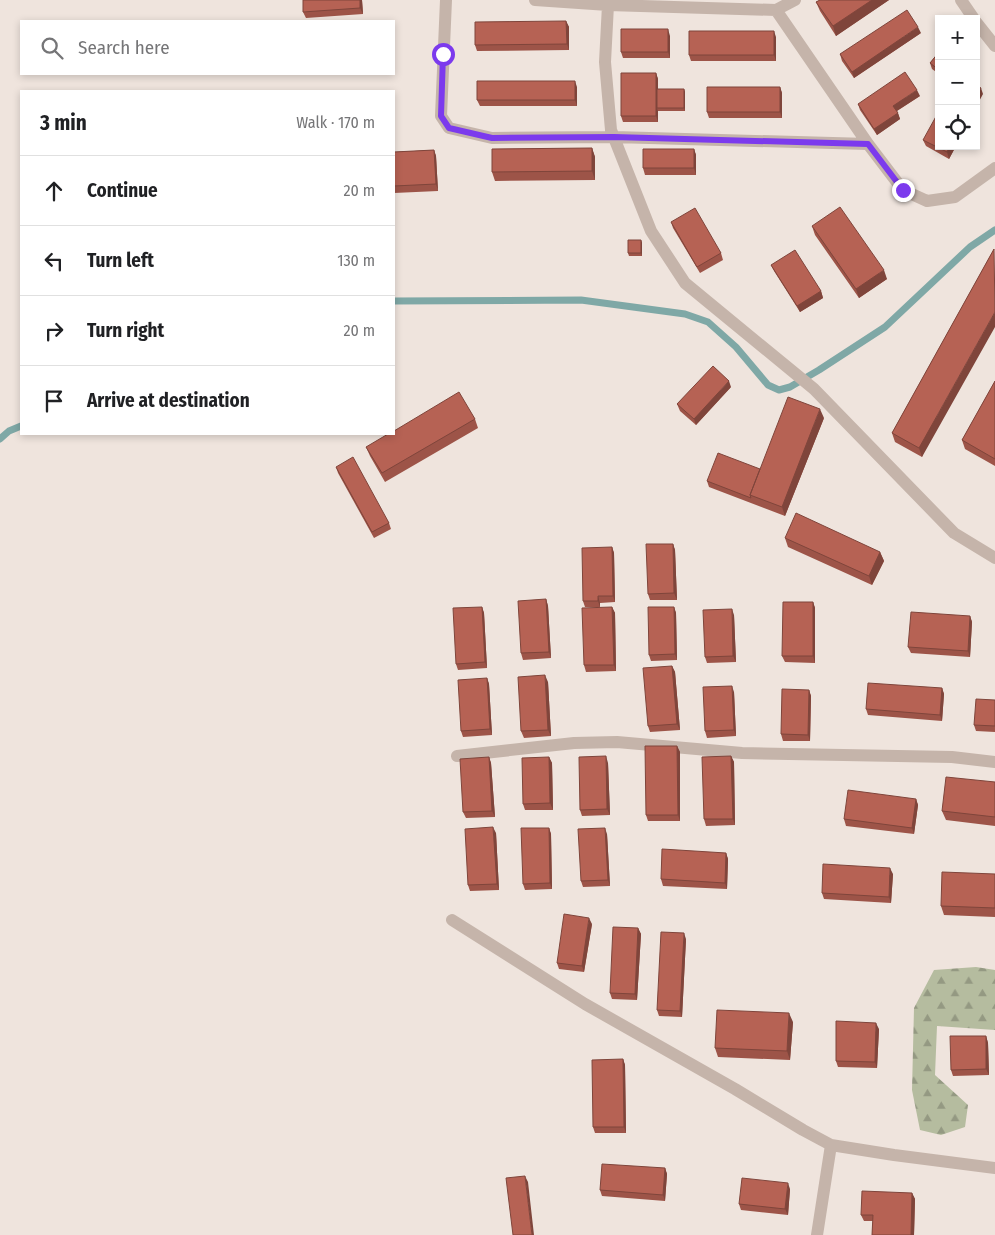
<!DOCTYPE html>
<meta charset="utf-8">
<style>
:root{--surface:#fff;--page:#f6f6f6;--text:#202124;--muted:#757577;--line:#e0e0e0}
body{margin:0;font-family:"Fira Sans Condensed",sans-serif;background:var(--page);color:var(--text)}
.controls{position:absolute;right:15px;top:15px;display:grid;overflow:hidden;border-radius:0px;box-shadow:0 2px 8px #0003}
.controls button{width:45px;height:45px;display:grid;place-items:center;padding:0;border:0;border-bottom:1px solid var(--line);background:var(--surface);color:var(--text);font:25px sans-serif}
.stop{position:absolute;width:15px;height:15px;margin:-11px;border:4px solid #7c3aed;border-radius:50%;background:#fff}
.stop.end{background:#7c3aed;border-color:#fff;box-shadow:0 1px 5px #0008}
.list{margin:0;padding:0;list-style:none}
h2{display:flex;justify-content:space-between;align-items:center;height:65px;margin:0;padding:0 20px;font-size:21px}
h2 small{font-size:16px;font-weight:400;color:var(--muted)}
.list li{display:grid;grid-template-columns:32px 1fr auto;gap:15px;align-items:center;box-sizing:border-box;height:70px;padding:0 20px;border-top:1px solid var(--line)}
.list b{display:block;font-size:19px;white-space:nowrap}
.list em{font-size:16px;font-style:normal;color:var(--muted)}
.icon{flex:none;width:28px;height:28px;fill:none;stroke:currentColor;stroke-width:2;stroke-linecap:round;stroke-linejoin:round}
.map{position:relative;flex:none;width:995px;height:1235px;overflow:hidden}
.search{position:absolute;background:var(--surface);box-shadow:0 2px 8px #0003;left:20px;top:20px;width:375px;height:55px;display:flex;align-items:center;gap:12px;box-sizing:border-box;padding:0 18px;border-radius:0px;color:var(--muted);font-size:19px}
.panel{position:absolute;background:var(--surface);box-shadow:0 2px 8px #0003;left:20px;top:90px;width:375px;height:345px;border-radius:0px}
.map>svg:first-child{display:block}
</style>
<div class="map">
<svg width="995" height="1235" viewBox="0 0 995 1235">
<defs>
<pattern id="forest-firs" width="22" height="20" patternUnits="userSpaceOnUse" patternTransform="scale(1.25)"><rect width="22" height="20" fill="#b5bc9f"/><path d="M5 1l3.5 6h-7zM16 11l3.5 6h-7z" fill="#949982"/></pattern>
</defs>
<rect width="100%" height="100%" fill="#efe4dd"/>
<path fill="url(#forest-firs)" d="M976,967L995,970V1030L937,1026L935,1075L968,1105L965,1127L941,1135L920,1130L912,1090L914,1008L934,970Z"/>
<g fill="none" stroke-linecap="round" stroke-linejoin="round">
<path stroke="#7fa8a6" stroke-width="7" d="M394,301L581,300L685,314L708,322L736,347L768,385L779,390L790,387L819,370L885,327L970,247L995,230
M0,439L9,431L21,426"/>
<path stroke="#c5b4aa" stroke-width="12" d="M446,0L441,116L449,128L492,138L614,137L868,144
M535,0L608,5L776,10L868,144L903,190L927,201L955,197L995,168
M961,0L974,19
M608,5L605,62L611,130L651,231L685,283L814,389L954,533L995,558
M776,10L795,0
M976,22L995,46
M457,756L574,743L617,742L742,753L952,757L995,762
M452,920L585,1004L735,1089L803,1130L831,1145L894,1155L995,1168
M817,1235L831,1145"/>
</g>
<path fill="#9d5448" d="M362,0L363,14L306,18L303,12Z
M820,0H889L836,36L820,11L816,2Z
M566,21L569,27V50L477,51L475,45Z
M921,33L854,78L842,61L840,54Z
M670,36V58H623L621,52Z
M776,37V61H691L689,55Z
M939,52V74L932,69L930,63Z
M656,73L658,79V89H684L685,92V111H658V122H623L621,116Z
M577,87V106H480L477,100Z
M780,87L782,93V118H709L707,112Z
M920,96L897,111L900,119L877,135L860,110L858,104Z
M923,140L956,146L949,159L926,146Z
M592,148L595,157V180L495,181L492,172Z
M694,149L696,155V175H645L643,168Z
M434,150L436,156L438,191L394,193V152Z
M671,222L721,253L723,260L700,273L673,228Z
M812,226L887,279L859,298L815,235Z
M641,240L642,243V256H629L628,253Z
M994,249L922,457L895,442L892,433Z
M771,265L821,291L823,298L800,312L774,271Z
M995,381V466L965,449L962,440Z
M731,387L696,425L680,411L677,404Z
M824,418L785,516L709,487L707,481L760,469Z
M475,419L478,428L385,482L370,456L366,447Z
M336,467L389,523L391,529L374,538L338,473Z
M785,538L880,552L884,561L872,585L788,547Z
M673,544L675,550L677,600H650L648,594Z
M612,547L614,553L615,602L600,603V607H585L583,601Z
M546,599L548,606L551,658L523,660L521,653Z
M813,602L815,608V663L785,662L782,656Z
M482,607L484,613L487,668L458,670L456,664Z
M612,607L615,613L616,671L586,672L584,665Z
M674,607L676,613L677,660L651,661L649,655Z
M734,615L736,662L707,663L705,657Z
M970,616L972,622L970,657L911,653L908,647Z
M672,666L675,672L680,730L650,732L648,726Z
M487,678L489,684L492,735L463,737L461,731Z
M548,682L551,736L524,738L521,731Z
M942,688L944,694L942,721L868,715L866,709Z
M809,690L811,696L810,741H783L781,734Z
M734,692L736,736L707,738L705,731Z
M995,700V732L976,731L974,725Z
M677,746L680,752V821H648L646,815Z
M731,756L734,762L735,825L706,826L704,819Z
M489,757L491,763L495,817L466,818L463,812Z
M549,757L552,763L553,810H525L523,804Z
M608,763L610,815L582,816L580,810Z
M995,782V826L946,820L942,811Z
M916,799L918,805L914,834L846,826L844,819Z
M549,828L551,834L552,889L525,890L523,884Z
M496,833L499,890L470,891L468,885Z
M607,834L610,886L583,887L581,881Z
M726,853L728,859L727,889L663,886L661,879Z
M893,874L891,903L824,899L822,893Z
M995,874V917L944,915L941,906Z
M592,924L584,972L559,969L557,963Z
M638,928L641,934L637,1000L612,999L610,993Z
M686,939L682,1017L659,1016L657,1010Z
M793,1022L790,1060L718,1057L715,1048Z
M879,1029L877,1068L838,1067L836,1061Z
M986,1036L988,1043L989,1075L953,1076L951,1070Z
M623,1059L625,1065L626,1133H595L593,1127Z
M665,1168L667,1174L665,1201L602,1196L600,1190Z
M790,1189L788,1215L741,1210L739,1204Z
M912,1193L915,1199L914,1235H872L873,1221H864L861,1215Z"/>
<path fill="#7f453b" d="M360,0H362L363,14L360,8Z
M872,0H889L836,36L833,26Z
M566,21L569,27V50L567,44Z
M918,27L921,33L854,78L852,72Z
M668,29L670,36V58L668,52Z
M774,31L776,37V61L774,55Z
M656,73L658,79V108H657L658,111V122L656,116Z
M575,81L577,87V106L575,100Z
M780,87L782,93V118L780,112Z
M981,88L983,94L976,107V97Z
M684,89L685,92V111L684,108Z
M917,90L920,96L895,112L893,106Z
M898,113L900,119L877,135L874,129Z
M950,146H956L949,159L947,152Z
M592,148L595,157V180L592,171Z
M694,149L696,155V175L694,168Z
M434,150L436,156L438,191L436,184Z
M641,240L642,243V256L641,253Z
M884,270L887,279L859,298L856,289Z
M821,291L823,298L800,312L797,306Z
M995,312V327L922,457L919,448Z
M729,381L731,387L696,425L694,419Z
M820,409L824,418L785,516L782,507Z
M673,544L675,550L677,600L674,593Z
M612,547L614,553L615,602L613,596Z
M880,552L884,561L872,585L869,576Z
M598,596L600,603V607L598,601Z
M546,599L548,606L551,658L549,652Z
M813,602L815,608V663L813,656Z
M482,607L484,613L487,668L485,662Z
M612,607L615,613L616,671L614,665Z
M674,607L676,613L677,660L675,654Z
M732,609L734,615L736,662L733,656Z
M970,616L972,622L970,657L968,651Z
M672,666L675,672L680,730L677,724Z
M545,675L548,682L551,736L548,730Z
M487,678L489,684L492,735L490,729Z
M732,686L734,692L736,736L734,730Z
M942,688L944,694L942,721L940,715Z
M809,690L811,696L810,741L808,735Z
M677,746L680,752V821L678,815Z
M606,756L608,763L610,815L607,809Z
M731,756L734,762L735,825L733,819Z
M489,757L491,763L495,817L492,811Z
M549,757L552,763L553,810L550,803Z
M916,799L918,805L914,834L912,828Z
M493,827L496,833L499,890L497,884Z
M549,828L551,834L552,889L550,883Z
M605,828L607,834L610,886L608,880Z
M726,853L728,859L727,889L725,883Z
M890,868L893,874L891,903L889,897Z
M589,918L592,924L584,972L582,966Z
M638,928L641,934L637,1000L635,994Z
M684,933L686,939L682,1017L680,1011Z
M789,1013L793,1022L790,1060L787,1051Z
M876,1023L879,1029L877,1068L875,1062Z
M986,1036L988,1043L989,1075L986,1069Z
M623,1059L625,1065L626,1133L624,1127Z
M665,1168L667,1174L665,1201L663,1195Z
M525,1176L528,1182L534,1235H532Z
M788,1183L790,1189L788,1215L785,1209Z
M912,1193L915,1199L914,1235H911Z"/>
<path fill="#b66254" stroke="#7f453b" d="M303,0H360V8L303,12Z
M820,0H872L833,26L816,2Z
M907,10L918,27L852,72L840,54Z
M566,21L567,44L475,45V22Z
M621,29H668V52H621Z
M689,31H774V55H689Z
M939,52V70L930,63Z
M905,72L917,90L893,106L898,113L874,129L858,104Z
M621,73H656V116H621Z
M477,81H575V100H477Z
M976,85L981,88L976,97Z
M707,87H780V112H707Z
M657,89H684V108H657Z
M939,111V146H950L947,152L923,140Z
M592,148V171L492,172V149Z
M643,149H694V168H643Z
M434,150L436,184L394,186V152Z
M840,207L884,270L856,289L812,226Z
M695,208L721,253L697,267L671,222Z
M628,240H641V253H628Z
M994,249L995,312L919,448L892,433Z
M795,250L821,291L797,306L771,265Z
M713,366L729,381L694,419L677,404Z
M995,381V459L962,440Z
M459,392L475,419L382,473L366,447L388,434H394V431Z
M788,397L820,409L782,507L750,495Z
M718,453L760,469L750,495L751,498L707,481Z
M353,457L389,523L372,532L336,467Z
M796,513L880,552L869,576L785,538Z
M646,544H673L674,593L648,594Z
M612,547L613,596H598V601H583L582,548Z
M546,599L549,652L521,653L518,601Z
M783,602H813V656H782Z
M482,607L485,662L456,664L453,608Z
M612,607L614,665H584L582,608Z
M648,607H674L675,654L649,655Z
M732,609L733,656L705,657L703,610Z
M911,612L970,616L968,651L908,647Z
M672,666L677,724L648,726L643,668Z
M545,675L548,730L521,731L518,677Z
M487,678L490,729L461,731L458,680Z
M868,683L942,688L940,715L866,709Z
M732,686L734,730L705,731L703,687Z
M782,689L809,690L808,735L781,734Z
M976,699L995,700V726L974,725Z
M645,746H677L678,815H646Z
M606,756L607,809L580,810L579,757Z
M731,756L733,819H704L702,757Z
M489,757L492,811L463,812L460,759Z
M549,757L550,803L523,804L522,758Z
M946,777L995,782V817L942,811Z
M848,790L916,799L912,828L844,819Z
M493,827L497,884L468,885L465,829Z
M521,828H549L550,883L523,884Z
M605,828L608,880L581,881L578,829Z
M662,849L726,853L725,883L661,879Z
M823,864L890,868L889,897L822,893Z
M942,872L995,874V908L941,906Z
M564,914L589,918L582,966L557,963Z
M613,927L638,928L635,994L610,993Z
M661,932L684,933L680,1011L657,1010Z
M717,1010L789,1013L787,1051L715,1048Z
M836,1021L876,1023L875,1062L836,1061Z
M950,1036H986V1069L951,1070Z
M623,1059L624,1127H593L592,1060Z
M602,1164L665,1168L663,1195L600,1190Z
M525,1176L532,1235H513L506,1178Z
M742,1178L788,1183L785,1209L739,1204Z
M862,1191L912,1193L911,1235H872L873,1215H861Z"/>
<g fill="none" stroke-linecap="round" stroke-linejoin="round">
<path stroke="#7c3aed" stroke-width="6" d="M443,54L441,116L449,128L492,138L614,137L868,144L903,190"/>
</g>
</svg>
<div class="controls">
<button>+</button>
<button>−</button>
<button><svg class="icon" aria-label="locate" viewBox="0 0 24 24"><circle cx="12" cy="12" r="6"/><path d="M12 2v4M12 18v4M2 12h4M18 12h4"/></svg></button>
</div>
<div class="stop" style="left:443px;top:54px"></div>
<div class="stop end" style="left:903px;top:190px"></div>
<div class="search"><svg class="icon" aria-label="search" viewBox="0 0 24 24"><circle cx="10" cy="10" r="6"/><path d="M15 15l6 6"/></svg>Search here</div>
<section class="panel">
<h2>3 min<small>Walk · 170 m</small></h2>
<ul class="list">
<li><svg class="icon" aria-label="ahead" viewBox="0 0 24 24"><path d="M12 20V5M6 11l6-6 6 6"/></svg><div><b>Continue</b></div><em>20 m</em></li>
<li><svg class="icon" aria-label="left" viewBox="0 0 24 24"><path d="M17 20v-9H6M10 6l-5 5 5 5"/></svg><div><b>Turn left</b></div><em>130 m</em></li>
<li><svg class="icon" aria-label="right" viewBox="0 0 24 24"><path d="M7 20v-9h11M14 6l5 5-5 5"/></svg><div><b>Turn right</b></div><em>20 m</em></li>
<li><svg class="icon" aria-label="arrive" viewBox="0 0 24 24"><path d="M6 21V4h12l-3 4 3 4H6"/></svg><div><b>Arrive at destination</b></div></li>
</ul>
</section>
</div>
